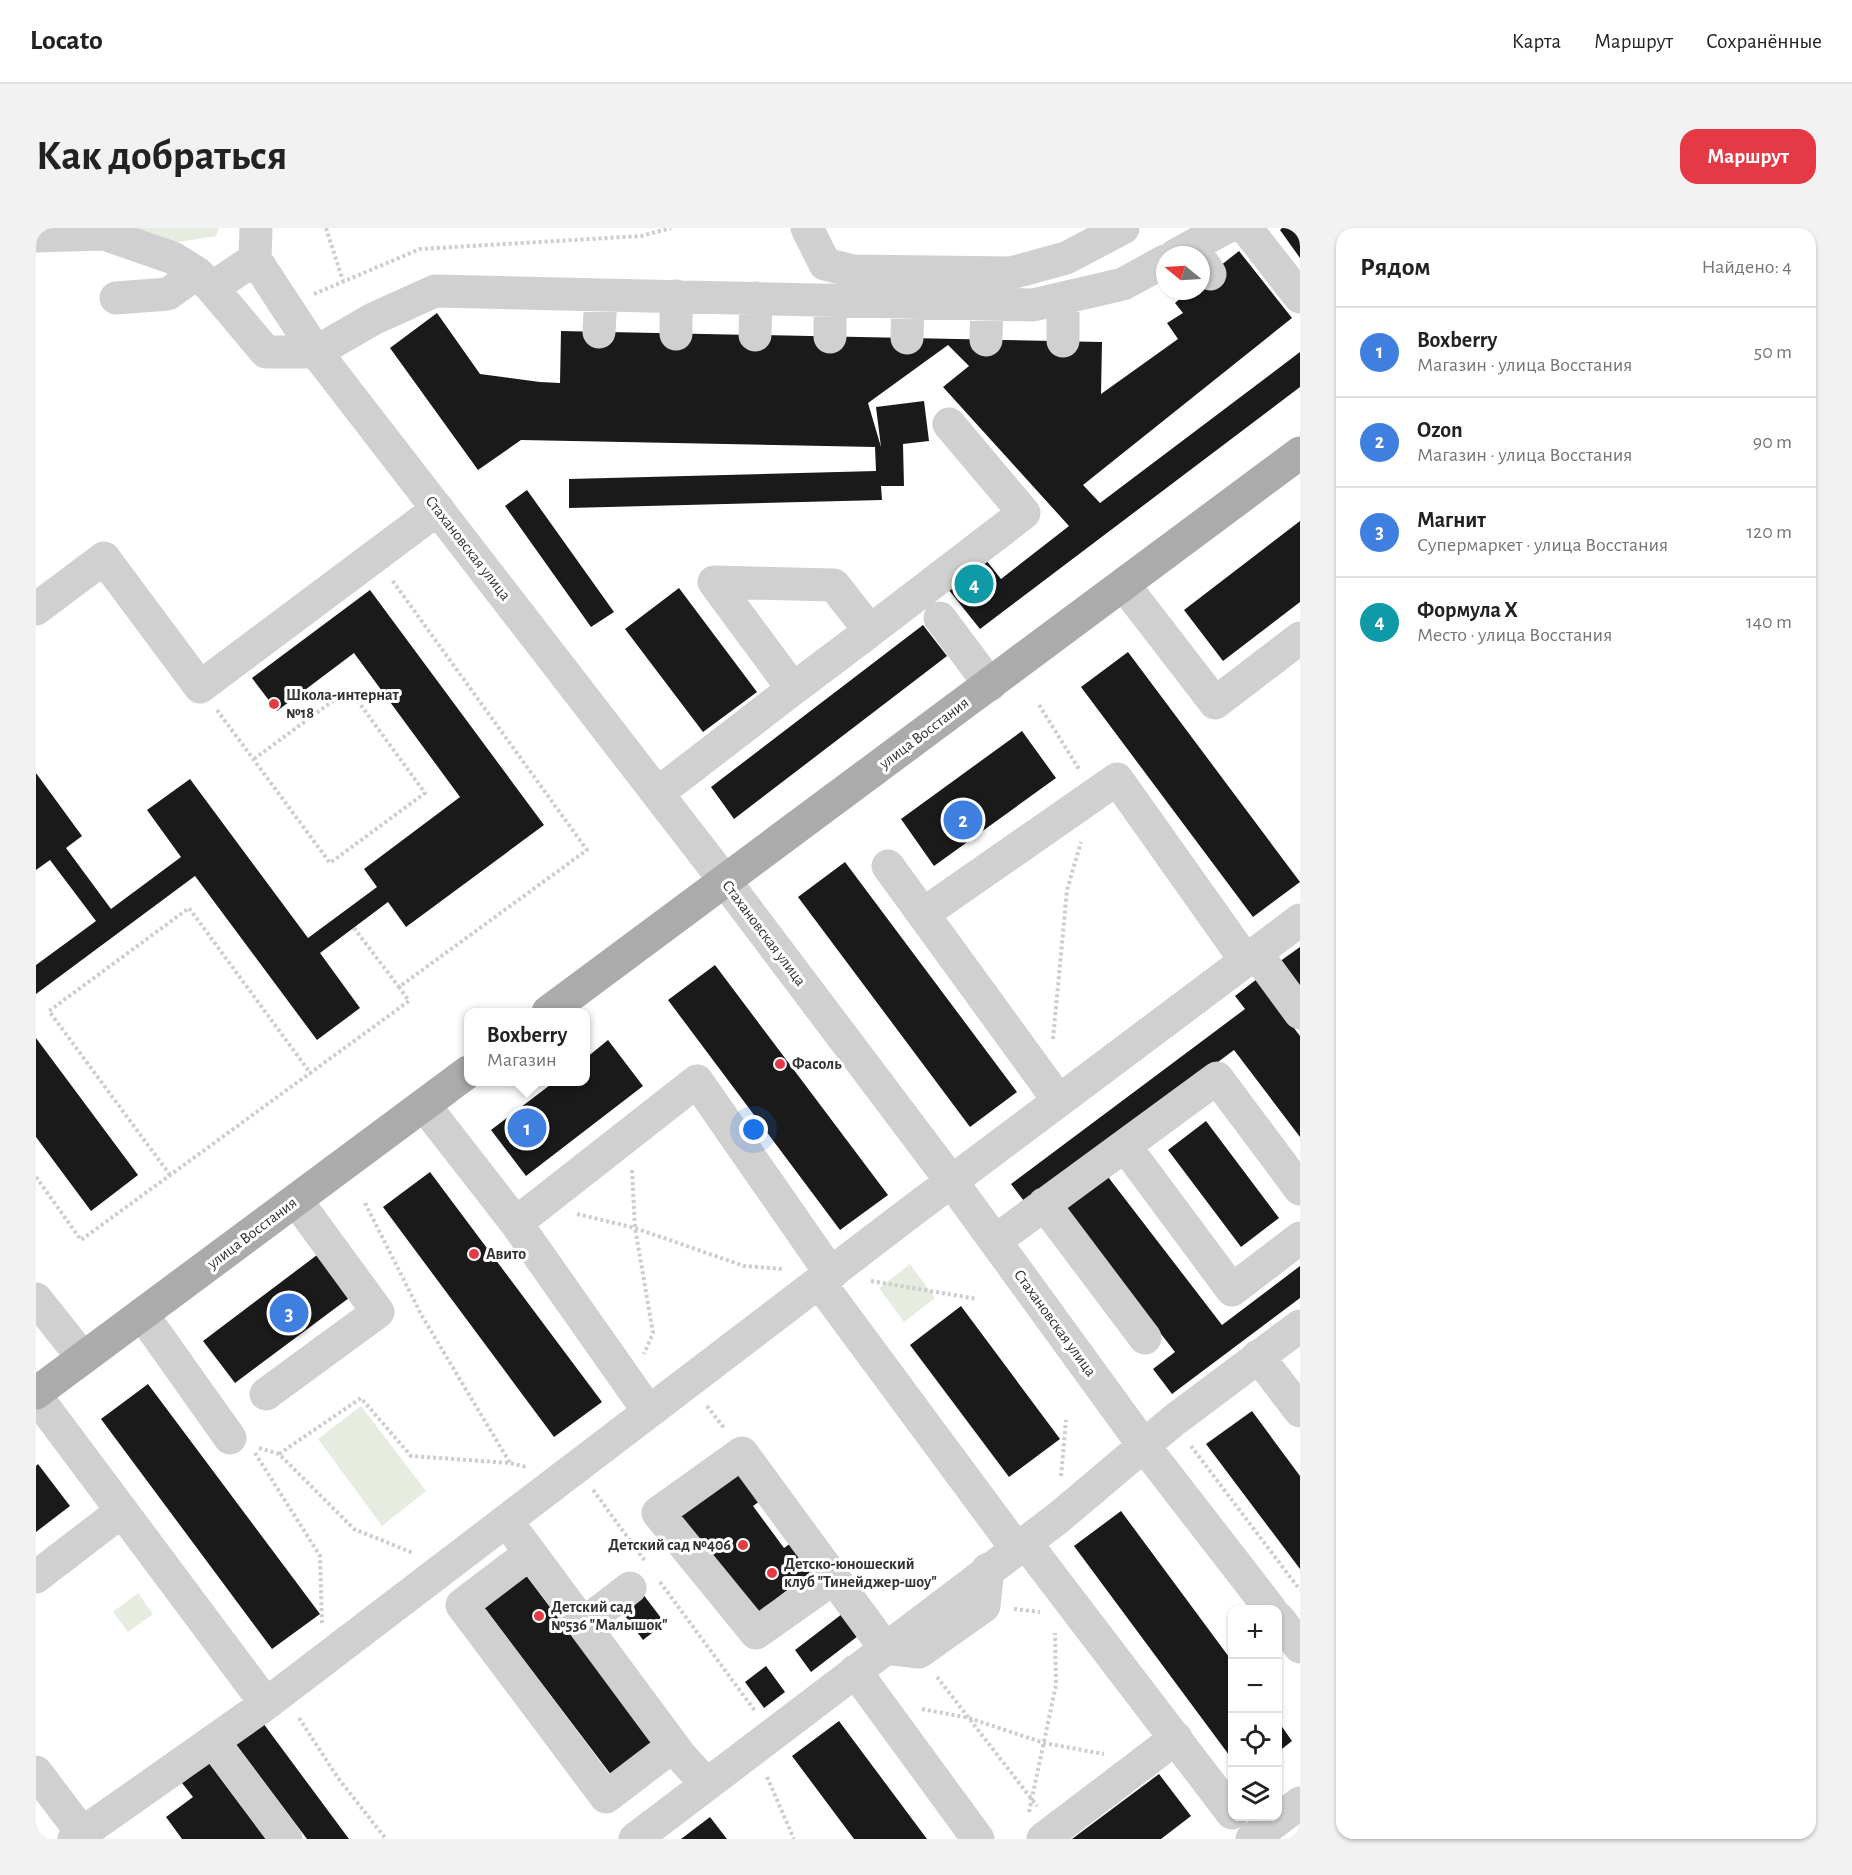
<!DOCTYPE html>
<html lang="ru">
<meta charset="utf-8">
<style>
:root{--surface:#fff;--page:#f2f2f2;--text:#222;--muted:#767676;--line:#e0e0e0;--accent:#e63946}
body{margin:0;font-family:"Alegreya Sans",sans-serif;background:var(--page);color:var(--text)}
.controls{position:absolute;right:18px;bottom:18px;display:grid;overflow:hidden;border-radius:12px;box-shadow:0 2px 4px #0004}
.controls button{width:54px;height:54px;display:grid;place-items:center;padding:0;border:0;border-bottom:2px solid var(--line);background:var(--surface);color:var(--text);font:30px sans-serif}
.compass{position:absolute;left:1120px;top:18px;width:54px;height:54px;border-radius:50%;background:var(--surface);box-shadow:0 2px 4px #0004;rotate:288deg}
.you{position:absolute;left:718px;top:902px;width:21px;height:21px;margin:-15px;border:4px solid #fff;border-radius:50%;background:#1a73e8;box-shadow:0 0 0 9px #1a73e833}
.badge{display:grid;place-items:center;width:39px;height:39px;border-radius:50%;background:var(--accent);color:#fff;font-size:20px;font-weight:700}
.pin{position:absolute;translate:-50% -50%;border:3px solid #fff;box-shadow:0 2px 6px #0006}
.popup{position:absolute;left:428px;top:780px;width:126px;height:78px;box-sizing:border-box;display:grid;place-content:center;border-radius:12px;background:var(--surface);filter:drop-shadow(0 2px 4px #0005);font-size:20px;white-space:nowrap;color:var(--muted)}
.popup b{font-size:22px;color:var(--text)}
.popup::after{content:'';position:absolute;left:50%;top:100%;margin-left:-12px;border:12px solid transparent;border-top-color:var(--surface)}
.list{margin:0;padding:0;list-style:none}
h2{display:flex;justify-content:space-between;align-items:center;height:78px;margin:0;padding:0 24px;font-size:26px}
h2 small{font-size:20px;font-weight:400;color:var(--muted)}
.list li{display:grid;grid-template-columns:39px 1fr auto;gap:18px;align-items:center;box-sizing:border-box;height:90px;padding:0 24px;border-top:2px solid var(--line)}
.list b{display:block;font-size:22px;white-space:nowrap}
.list p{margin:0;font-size:20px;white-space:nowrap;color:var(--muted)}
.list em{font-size:20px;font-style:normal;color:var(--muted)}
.icon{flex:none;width:33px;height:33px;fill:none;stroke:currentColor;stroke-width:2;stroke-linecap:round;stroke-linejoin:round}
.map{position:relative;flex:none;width:1264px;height:1611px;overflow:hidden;border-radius:18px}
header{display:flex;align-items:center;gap:36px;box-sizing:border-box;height:84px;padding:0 30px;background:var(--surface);border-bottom:2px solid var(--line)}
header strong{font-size:28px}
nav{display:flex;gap:33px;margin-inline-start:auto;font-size:21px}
.intro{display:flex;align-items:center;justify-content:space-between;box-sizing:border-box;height:144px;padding:0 36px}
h1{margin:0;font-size:42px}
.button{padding:15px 27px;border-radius:18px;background:var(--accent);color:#fff;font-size:21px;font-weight:700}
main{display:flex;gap:36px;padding:0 36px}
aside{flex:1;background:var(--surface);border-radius:18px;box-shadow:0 2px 4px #0004}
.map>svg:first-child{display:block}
</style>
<header>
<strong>Locato</strong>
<nav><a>Карта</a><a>Маршрут</a><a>Сохранённые</a></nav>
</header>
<div class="intro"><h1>Как добраться</h1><a class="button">Маршрут</a></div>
<main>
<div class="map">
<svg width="1264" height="1611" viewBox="0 0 1264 1611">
<rect width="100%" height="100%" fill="#fff"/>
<path fill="#e6ecdf" d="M62,0H183L180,8L137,15Z
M874,1036L899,1070L868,1094L843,1060Z
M325,1178L390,1263L346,1298L282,1211Z
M102,1365L117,1386L92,1404L77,1384Z"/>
<path fill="#1a1a1a" d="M1246,0H1264V30L1244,2Z
M1203,23L1256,90L1047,257L1064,275L1264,124V159L944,401L912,361L950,332L965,351L1033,298L907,159L933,138L912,117L832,175L845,219L840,179L888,173L893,213L867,216L868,258H845L846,272L533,280V251L840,243L839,219L485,212L442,242L354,120L401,85L444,146L504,154L524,155L525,103L1066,114L1065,166L1142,111L1131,95L1147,85L1139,75L1153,63H1165V53Z
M491,262L578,384L555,399L469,278Z
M1264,293V374L1187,433L1148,382Z
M643,360L721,464L667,504L589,401Z
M334,362L508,597L370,699L352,674L284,725L324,780L281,812L159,648L0,766V737L60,693L14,632L0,642V545L46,608L30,620L75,681L145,629L111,582L154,551L272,710L341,659L328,641L424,569L318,425L241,483L216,450Z
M887,397L911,428L698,591L675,559Z
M1092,424L1264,654L1217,689L1045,459Z
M986,503L1020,550L898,638L865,591Z
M809,634L981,864L934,899L762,669Z
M1264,719V763L1243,734Z
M679,737L852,967L804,1002L632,772Z
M1221,751L1264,808V909L1198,822L991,977L975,956L1209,781L1199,768Z
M0,810L102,947L55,983L0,909Z
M572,812L607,858L490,948L455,902L518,854H550V830Z
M1170,893L1243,990L1205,1019L1132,922Z
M394,944L566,1174L518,1209L347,979Z
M1069,945L1186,1097L1264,1038V1070L1136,1166L1117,1141L1139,1124L1026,978Z
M285,1024L317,1067L199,1155L167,1113Z
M925,1078L1024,1211L973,1249L874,1117Z
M112,1156L284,1386L236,1421L65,1191Z
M1216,1183L1264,1248V1341L1170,1216Z
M2,1236L34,1278L0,1304V1238Z
M703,1245L724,1273L717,1278L748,1320L755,1315L776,1343L719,1387L645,1288Z
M1085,1283L1196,1433V1531L1038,1318Z
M489,1346L618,1516L576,1548L447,1378Z
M606,1365L629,1395L607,1412L584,1381Z
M806,1386L822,1408L775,1444L759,1422Z
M730,1438L749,1464L728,1480L709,1454Z
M803,1493L891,1611H818L756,1528Z
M1242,1493L1256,1513L1242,1524Z
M227,1495L313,1611H271L199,1515Z
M173,1535L230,1611H146L130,1589L157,1569L146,1555Z
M1123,1546L1155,1588L1125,1611H1036Z
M674,1589L691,1611H645Z"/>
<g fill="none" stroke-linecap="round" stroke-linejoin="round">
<path stroke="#cdcdcd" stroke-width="4" stroke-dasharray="3 3" stroke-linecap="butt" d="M290,0L307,53
M278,66L384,21L605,8L635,0
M1003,477L1043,541
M181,482L294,635L389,565L313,461L218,531
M318,700L363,759
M1017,811L1031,662L1045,614
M596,942L599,1000L617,1105L608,1126
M134,947L13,783L153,680L275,846
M0,949L45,1012L373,773L363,759L551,622L356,352
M329,975L386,1088L474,1235
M541,986L599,1000L708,1038L747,1041
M835,1053L941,1071
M671,1178L688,1200
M1155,1218L1264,1362
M223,1220L243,1226L318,1301L377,1325
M219,1225L284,1328L286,1396
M243,1226L325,1170L375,1228L474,1235L490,1239
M1025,1248L1030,1192
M557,1262L609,1333
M624,1354L719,1483
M978,1381L1004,1384
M901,1449L1001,1578
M886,1481L933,1490L1008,1515L1068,1526
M263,1490L302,1550L350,1611
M731,1549L758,1611
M993,1584L1020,1457L1019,1405"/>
<path stroke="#d0d0d0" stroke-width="33" d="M771,0L789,36L817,43L975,45L1030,30L1087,0
M1210,0L1264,69
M0,8L68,6L137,30L161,45L176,60L219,31
M1140,27L1189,0
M219,31L280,124L689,653L916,954L1108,1218L1235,1382
M219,31L220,0
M1165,32L1174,46
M176,60L230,124H280L337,91L399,63L997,77L1087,56L1129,33
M80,70L132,66L161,45
M563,104L565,67
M640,106V68
M719,107L720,70
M794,109V72
M871,110L872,74
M950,112L951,76
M1027,113V70
M1088,357L1179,475L1264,410
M0,381L68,330L164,459L402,281
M904,390L954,457
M757,461L834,403
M622,565L757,461L678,354L798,357L834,403L988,285L913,196
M852,638L1023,873
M887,686L1081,551L1210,733
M1220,725L1264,785
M388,877L480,995
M1089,918L1196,1062L1264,1010
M1008,976L1109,1110
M959,1013L1181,850L1264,961
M783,1054L980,1320
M0,1071L47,1130
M106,1086L194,1210
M1222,1128L1264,1183
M230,1166L342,1084L260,972
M0,1168L230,1476
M613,1184L480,995L661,853L795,1046
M481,1307L644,1527L670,1556
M989,1314L1196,1585
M493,1326L426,1377L570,1569L637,1518
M0,1349L86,1283
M798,1350L720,1405L622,1285L706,1225L849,1420L883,1424L948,1378L952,1341
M1242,1390L1264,1419
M547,1396L594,1360
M819,1443L942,1611
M177,1513L250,1611
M0,1544L46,1605
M38,1611L230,1476L876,983L1264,692
M599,1611L1022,1290L1137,1193L1264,1098
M1007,1611L1140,1510
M1216,1611L1264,1575"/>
<path stroke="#ababab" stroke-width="33" d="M512,784L1264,225
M0,1165L432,844"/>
</g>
<g fill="#e63946" stroke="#fff" stroke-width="2">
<circle cx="238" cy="476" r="6"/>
<circle cx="744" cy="836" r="6"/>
<circle cx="438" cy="1026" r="6"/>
<circle cx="707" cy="1317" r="6"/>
<circle cx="736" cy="1345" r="6"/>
<circle cx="503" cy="1388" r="6"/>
</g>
<g text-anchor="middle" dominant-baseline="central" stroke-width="6" stroke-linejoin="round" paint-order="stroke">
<g font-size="16" fill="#333" stroke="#fff">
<text transform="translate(432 320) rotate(52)">Стахановская улица</text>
<text transform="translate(888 505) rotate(-37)">улица Восстания</text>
<text transform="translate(728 705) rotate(53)">Стахановская улица</text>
<text transform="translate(216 1005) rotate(-37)">улица Восстания</text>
<text transform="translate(1019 1095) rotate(54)">Стахановская улица</text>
</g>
<g font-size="16" font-weight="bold" fill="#333" stroke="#fff" text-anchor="start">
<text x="250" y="467">Школа-интернат<tspan x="250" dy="18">№18</tspan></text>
<text x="756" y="836">Фасоль</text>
<text x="450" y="1026">Авито</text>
<text x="695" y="1317" text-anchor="end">Детский сад №406</text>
<text x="748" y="1336">Детско-юношеский<tspan x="748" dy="18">клуб "Тинейджер-шоу"</tspan></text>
<text x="515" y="1379">Детский сад<tspan x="515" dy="18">№536 "Малышок"</tspan></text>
</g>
</g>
</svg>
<div class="controls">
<button>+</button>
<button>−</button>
<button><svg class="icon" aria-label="locate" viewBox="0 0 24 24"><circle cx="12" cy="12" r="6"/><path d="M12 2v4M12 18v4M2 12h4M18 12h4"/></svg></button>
<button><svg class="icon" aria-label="layers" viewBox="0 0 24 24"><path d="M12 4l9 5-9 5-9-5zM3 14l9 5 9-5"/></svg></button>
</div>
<svg class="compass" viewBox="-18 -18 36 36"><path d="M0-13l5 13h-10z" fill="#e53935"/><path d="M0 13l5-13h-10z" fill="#767676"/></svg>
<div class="you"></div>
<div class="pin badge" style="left:491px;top:900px;background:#3f7fe0">1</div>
<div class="popup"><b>Boxberry</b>Магазин</div>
<div class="pin badge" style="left:927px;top:592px;background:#3f7fe0">2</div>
<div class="pin badge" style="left:253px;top:1085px;background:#3f7fe0">3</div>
<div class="pin badge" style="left:938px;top:356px;background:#0f9aa8">4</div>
</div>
<aside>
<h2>Рядом<small>Найдено: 4</small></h2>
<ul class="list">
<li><span class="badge" style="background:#3f7fe0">1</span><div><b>Boxberry</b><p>Магазин · улица Восстания</p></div><em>50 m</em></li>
<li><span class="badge" style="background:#3f7fe0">2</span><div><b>Ozon</b><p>Магазин · улица Восстания</p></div><em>90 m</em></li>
<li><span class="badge" style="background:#3f7fe0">3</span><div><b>Магнит</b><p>Супермаркет · улица Восстания</p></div><em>120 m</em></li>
<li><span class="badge" style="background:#0f9aa8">4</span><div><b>Формула X</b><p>Место · улица Восстания</p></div><em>140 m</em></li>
</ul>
</aside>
</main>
